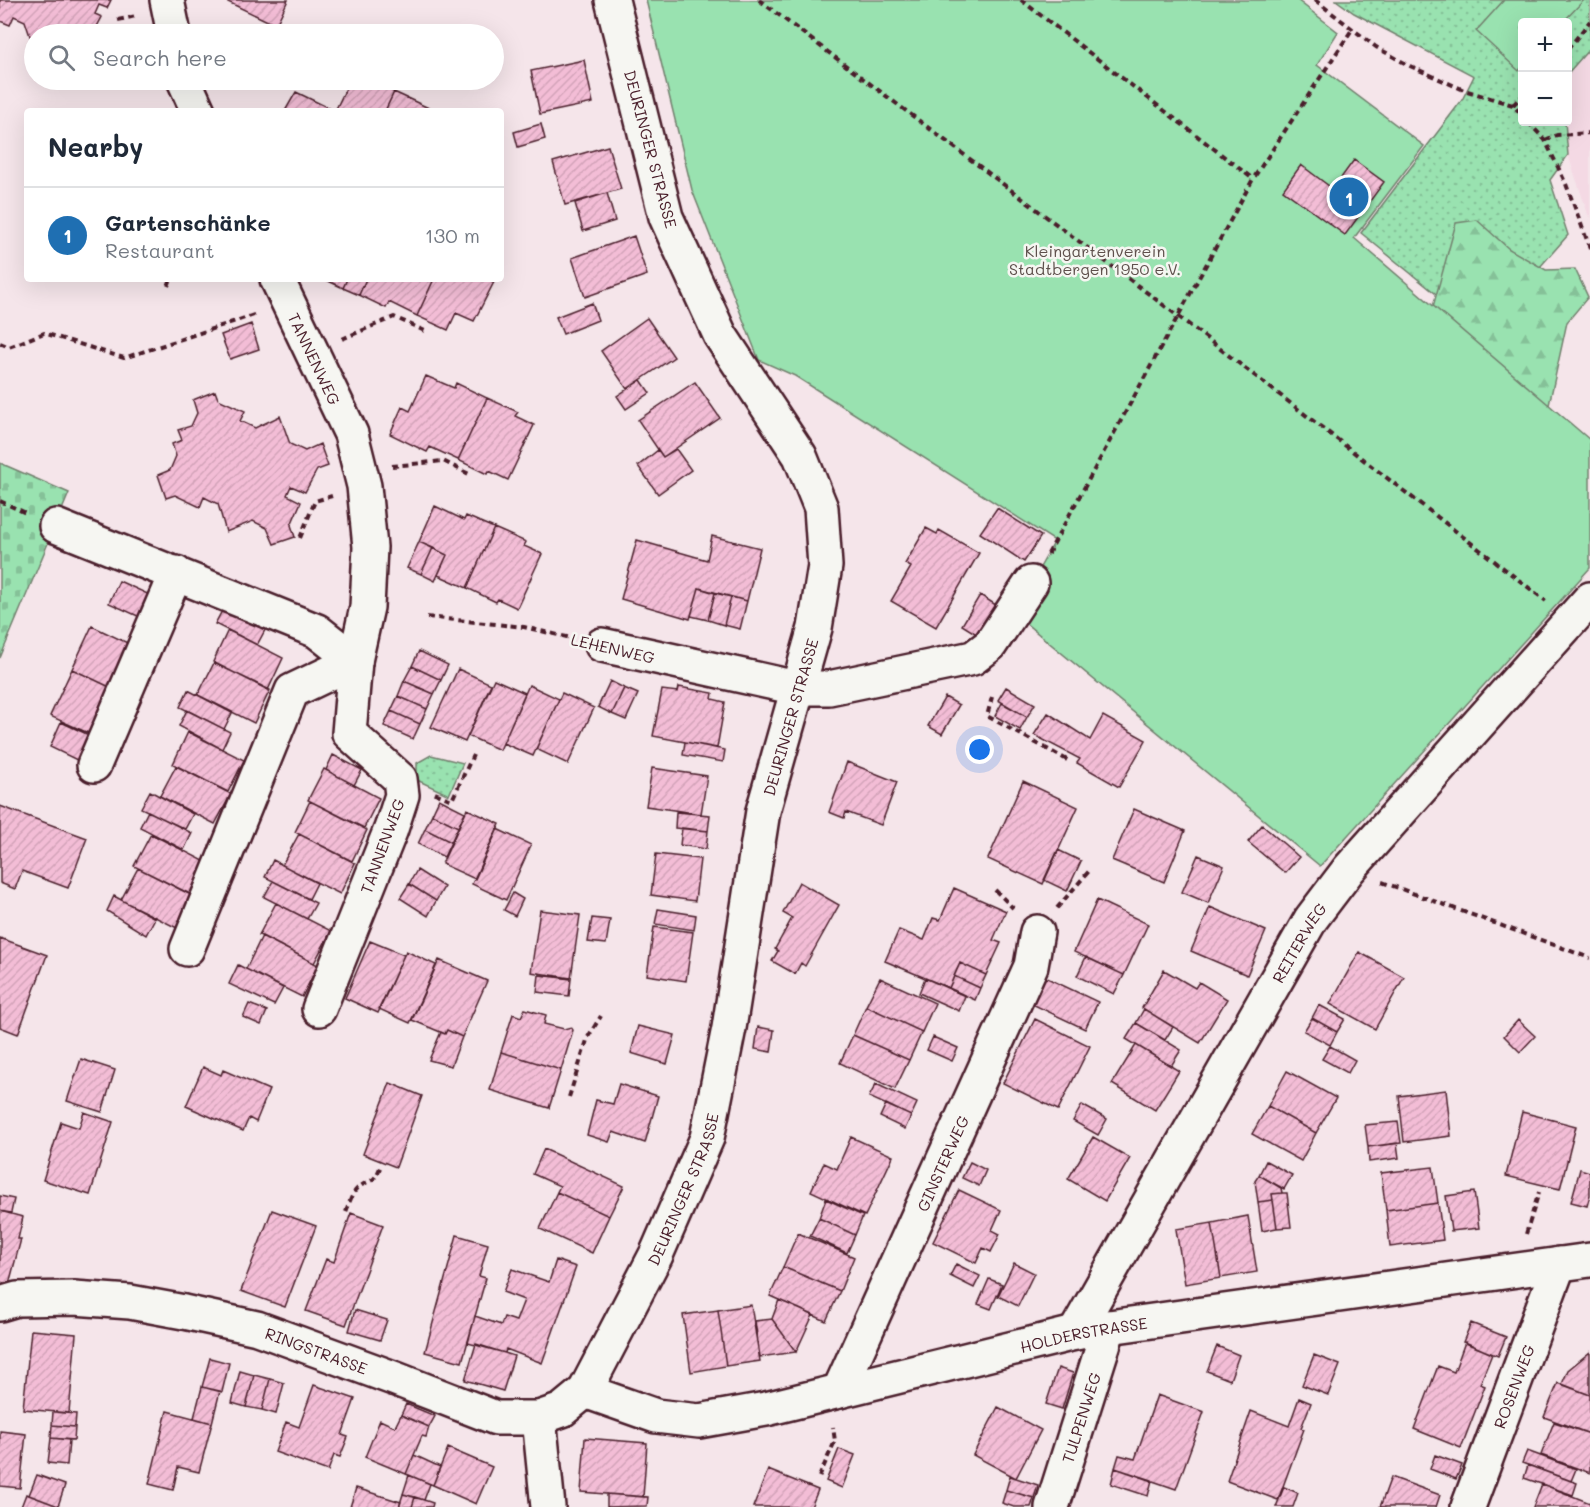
<!DOCTYPE html>
<meta charset="utf-8">
<style>
:root{--surface:#fff;--page:#f6f6f7;--text:#1f2937;--muted:#747a83;--line:#e0e1e3;--accent:#1f6fb2}
body{margin:0;font-family:Mali,sans-serif;background:var(--page);color:var(--text)}
.controls{position:absolute;right:18px;top:18px;display:grid;overflow:hidden;border-radius:6px;box-shadow:0 6px 24px #0002}
.controls button{width:54px;height:54px;display:grid;place-items:center;padding:0;border:0;border-bottom:2px solid var(--line);background:var(--surface);color:var(--text);font:30px sans-serif}
.you{position:absolute;left:980px;top:750px;width:21px;height:21px;margin:-15px;border:4px solid #fff;border-radius:50%;background:#1a73e8;box-shadow:0 0 0 9px #1a73e833}
.badge{display:grid;place-items:center;width:39px;height:39px;border-radius:50%;background:var(--accent);color:#fff;font-size:20px;font-weight:700}
.pin{position:absolute;translate:-50% -50%;border:3px solid #fff;box-shadow:0 2px 6px #0006}
.list{margin:0;padding:0;list-style:none}
h2{display:flex;justify-content:space-between;align-items:center;height:78px;margin:0;padding:0 24px;font-size:26px}
h2 small{font-size:20px;font-weight:400;color:var(--muted)}
.list li{display:grid;grid-template-columns:39px 1fr auto;gap:18px;align-items:center;box-sizing:border-box;height:96px;padding:0 24px;border-top:2px solid var(--line)}
.list b{display:block;font-size:22px;white-space:nowrap}
.list p{margin:0;font-size:20px;white-space:nowrap;color:var(--muted)}
.list em{font-size:20px;font-style:normal;color:var(--muted)}
.icon{flex:none;width:33px;height:33px;fill:none;stroke:currentColor;stroke-width:2;stroke-linecap:round;stroke-linejoin:round}
.map{position:relative;flex:none;width:1590px;height:1507px;overflow:hidden}
.search{position:absolute;background:var(--surface);box-shadow:0 6px 24px #0002;left:24px;top:24px;width:480px;height:66px;display:flex;align-items:center;gap:15px;box-sizing:border-box;padding:0 21px;border-radius:33px;color:var(--muted);font-size:22px}
.panel{position:absolute;background:var(--surface);box-shadow:0 6px 24px #0002;left:24px;top:108px;width:480px;height:174px;border-radius:6px}
.map>svg:first-child{display:block}
</style>
<div class="map">
<svg width="1590" height="1507" viewBox="0 0 1590 1507">
<defs>
<pattern id="grass-dots" width="8" height="8" patternUnits="userSpaceOnUse" patternTransform="scale(1.5)"><rect width="8" height="8" fill="#99e2b0"/><path d="M2 2h.1M6 6h.1" fill="none" stroke="#85c198" stroke-width="1.8" stroke-linecap="round"/></pattern>
<pattern id="forest-firs" width="22" height="20" patternUnits="userSpaceOnUse" patternTransform="scale(1.5)"><rect width="22" height="20" fill="#99e2b0"/><path d="M5 1l3.5 6h-7zM16 11l3.5 6h-7z" fill="#85c198"/></pattern>
<pattern id="cemetery-stones" width="16" height="16" patternUnits="userSpaceOnUse" patternTransform="scale(1.5)"><rect width="16" height="16" fill="#99e2b0"/><path d="M2 7V4a2 2 0 0 1 4 0v3zM10 15v-3a2 2 0 0 1 4 0v3z" fill="#85c198"/></pattern>
<pattern id="building-hatch" width="6" height="6" patternUnits="userSpaceOnUse" patternTransform="scale(1.5)"><rect width="6" height="6" fill="#f3bdd6"/><path d="M-1 1l2-2M0 6l6-6M5 7l2-2" fill="none" stroke="#d2a2b8"/></pattern>
</defs>
<rect width="100%" height="100%" fill="#f5e5ea"/>
<filter id="ink" filterUnits="userSpaceOnUse"><feTurbulence type="fractalNoise" baseFrequency=".0167" numOctaves="2"/><feDisplacementMap in="SourceGraphic" scale="12" xChannelSelector="R" yChannelSelector="G"/><feConvolveMatrix kernelMatrix="1 2 1 2 8 2 1 2 1" color-interpolation-filters="sRGB"/></filter>
<g filter="url(#ink)">
<path fill="#f4d9e4" d="M1590,48V220L1568,155L1565,122H1568V73Z"/>
<path fill="url(#grass-dots)" stroke="#72806e" stroke-width="1.5" d="M1336,0H1590V48L1568,73V22H1522V122H1565L1568,155L1550,180L1568,235L1483,332L1361,233L1462,100L1474,76L1354,13Z
M431,755L463,763L449,795L417,780V763Z"/>
<path fill="url(#forest-firs)" stroke="#72806e" stroke-width="1.5" d="M1477,220L1509,249L1546,270L1575,269L1588,297L1567,322L1549,405H1524L1431,314L1456,223Z"/>
<path fill="url(#cemetery-stones)" stroke="#72806e" stroke-width="1.5" d="M0,463L69,493L0,658Z"/>
<path fill="#99e2b0" stroke="#72806e" stroke-width="1.5" d="M646,0H1297L1338,32L1317,65L1424,146L1354,238L1590,440V568L1320,866L1012,612L1031,583L1055,541L795,376L759,360L692,190Z
M1504,0H1584L1563,22H1522V67L1519,71L1476,31Z"/>
<path fill="url(#building-hatch)" stroke="#4a1f2b" stroke-width="1.5" d="M0,0H111L107,8L99,5L95,14L102,17L93,34H34L33,45L25,21L14,16L10,25L0,21Z
M224,0H288L276,25Z
M584,60L593,103L540,114L531,71Z
M350,80H358L369,85L371,81L394,92L385,111H335Z
M296,92L335,111H336H285Z
M394,92L433,110L385,111Z
M541,124L545,139L518,147L514,132Z
M608,146L621,189L565,205L553,162Z
M1354,160L1384,182L1345,235L1283,190L1301,165L1333,189Z
M607,193L615,221L583,231L575,203Z
M634,236L647,275L585,297L572,258Z
M329,279H347L343,288L328,281Z
M347,279H366L359,295L343,288Z
M366,279H434L417,316L389,302L386,308L359,295Z
M434,279H488L494,282L474,321L456,313L448,330L417,316Z
M592,303L598,320L563,334L556,317Z
M647,318L674,357L627,389L601,351Z
M251,324L259,349L230,359L221,335Z
M426,376L454,388L456,383L487,398L458,460L430,447L427,452L390,434L402,407L410,411Z
M641,380L650,393L626,409L617,396Z
M695,382L720,418L663,457L638,420Z
M215,391L218,399L245,411L240,421L255,428L280,416L290,444L305,451L320,444L328,466L317,470L305,492L291,486L287,495L301,502L291,525L295,537L274,544L267,528L253,521L226,532L218,504L204,497L200,507L175,495L166,498L158,475L170,470L176,456L172,444L182,440L178,430L191,426L197,413L193,400Z
M487,398L518,412L515,416L534,425L508,480L489,471L487,474L458,460Z
M676,449L691,470L658,494L638,466L658,450L663,457Z
M435,506L464,520L466,516L494,528L467,588L438,575L447,555L419,542Z
M997,508L1041,536L1024,562L980,533Z
M494,528L526,542L524,546L542,554L517,608L498,599L496,602L467,588Z
M926,528L937,534L939,530L979,553L936,627L891,601L911,567L905,564Z
M712,536L760,548L747,601L699,588L690,619L621,599L637,540L707,560Z
M419,542L433,548L421,574L407,568Z
M433,548L447,555L435,581L421,574Z
M119,581L150,595L140,617L109,603Z
M699,588L715,593L708,620L691,616Z
M715,593L731,597L724,625L708,620Z
M980,595L996,605L978,635L962,625Z
M731,597L747,601L740,629L724,625Z
M223,609L265,630L257,645L215,624Z
M92,626L136,647L116,690L72,669Z
M228,630L283,658L268,690L213,662Z
M419,651L448,665L441,680L412,666Z
M214,663L270,690L254,723L198,695Z
M412,666L441,680L434,694L404,681Z
M72,669L116,690L95,736L50,716Z
M458,669L491,684L465,742L431,727Z
M494,679L525,693L500,750L468,736Z
M404,681L434,694L427,709L398,696Z
M610,681L624,688L612,714L598,707Z
M529,685L559,699L533,756L503,743Z
M679,687L713,693L712,699L725,702L717,748L653,736L662,690L678,692Z
M1006,687L1035,704L1027,717L998,700Z
M624,688L638,694L626,720L612,714Z
M188,690L232,713L224,729L180,707Z
M562,693L594,708L568,764L536,749Z
M398,696L427,709L420,724L391,711Z
M945,697L959,705L942,734L928,726Z
M1002,703L1027,717L1020,730L995,716Z
M187,710L230,732L222,749L179,726Z
M391,711L420,724L413,739L384,726Z
M1048,713L1090,740L1103,716L1146,740L1119,787L1077,763L1080,759L1034,735Z
M61,722L91,736L79,761L50,747Z
M188,732L244,760L228,792L173,764Z
M685,742L725,750L723,762L683,755Z
M333,755L362,770L354,785L326,770Z
M847,762L897,782L881,825L846,812L844,818L829,812Z
M176,766L231,794L215,824L160,796Z
M652,768L707,776L701,814L646,806Z
M324,769L379,798L364,828L308,800Z
M1023,781L1078,807L1043,884L988,859Z
M150,791L193,814L185,829L141,808Z
M439,799L465,812L458,827L432,814Z
M310,801L367,830L352,861L295,832Z
M0,806L87,838L68,888L22,871L15,889L0,883Z
M467,809L500,824L475,879L442,864Z
M1134,809L1185,831L1164,882L1112,860Z
M148,811L192,833L184,850L140,827Z
M676,812L710,815L708,831L675,828Z
M432,814L458,827L451,842L425,829Z
M1262,825L1299,857L1285,873L1248,842Z
M682,828L708,831L706,849L680,845Z
M425,829L451,842L444,857L418,844Z
M497,829L531,845L506,900L472,884Z
M151,834L206,862L190,894L134,866Z
M299,834L355,863L340,894L282,865Z
M1058,850L1081,861L1067,891L1044,880Z
M656,854L700,859L695,901L651,895Z
M1198,855L1224,866L1208,903L1182,892Z
M273,860L317,883L309,899L265,877Z
M138,868L193,896L177,928L121,900Z
M417,870L444,887L436,901L409,884Z
M273,881L316,903L307,919L264,897Z
M799,882L839,905L805,966L801,963L795,974L772,961L778,951L775,949L792,918L783,913Z
M409,884L436,901L428,916L400,898Z
M954,888L1006,911L993,940L1001,943L986,975L960,963L949,988L885,961L899,930L924,940L933,918L940,920Z
M513,893L523,899L515,916L504,910Z
M114,896L155,918L146,935L107,911Z
M1097,900L1148,924L1124,975L1074,952Z
M276,903L331,931L314,963L259,935Z
M1210,907L1266,931L1247,975L1191,951Z
M658,909L696,915L694,930L655,924Z
M540,910L580,915L571,978L531,972Z
M592,918L610,920L606,944L588,942Z
M654,927L693,932L686,981L647,975Z
M262,936L318,965L302,997L246,969Z
M0,938L47,955L18,1034L0,1027Z
M370,941L404,955L378,1013L345,998Z
M406,951L436,965L410,1023L379,1009Z
M1359,952L1404,977L1375,1029L1330,1004Z
M1086,957L1124,975L1114,994L1077,976Z
M439,960L487,981L462,1037L447,1030L445,1034L412,1020Z
M960,963L986,975L980,988L954,976Z
M238,965L283,988L274,1005L229,984Z
M1164,970L1195,988L1199,982L1227,999L1200,1043L1142,1008Z
M539,975L571,979L569,996L537,992Z
M954,976L980,988L975,1000L949,988Z
M1045,977L1098,1002L1085,1029L1032,1004Z
M880,978L935,1003L922,1032L866,1006Z
M925,978L965,996L959,1011L919,993Z
M249,1004L267,1011L261,1025L243,1017Z
M1319,1005L1345,1019L1337,1032L1312,1018Z
M866,1006L922,1032L909,1060L853,1035Z
M525,1009L546,1015L544,1024L564,1029L571,1027L573,1030L561,1070L501,1052L513,1014L521,1017Z
M1144,1009L1173,1027L1165,1040L1136,1023Z
M1312,1018L1337,1032L1330,1045L1304,1031Z
M1035,1019L1090,1046L1058,1110L1003,1083Z
M1518,1020L1535,1036L1520,1052L1504,1036Z
M1136,1023L1181,1050L1171,1066L1126,1039Z
M638,1026L675,1035L667,1064L631,1053Z
M758,1027L774,1030L771,1052L755,1049Z
M447,1030L462,1037L451,1066L429,1060L441,1032L445,1034Z
M853,1035L909,1060L895,1089L840,1063Z
M933,1037L958,1048L952,1061L927,1050Z
M1136,1045L1179,1071L1155,1110L1112,1084Z
M1330,1046L1355,1060L1348,1073L1322,1059Z
M501,1052L561,1070L549,1108L490,1090Z
M81,1059L115,1070L102,1112L67,1101Z
M203,1067L221,1075L223,1070L269,1090L256,1122L249,1118L243,1131L186,1106Z
M1287,1071L1336,1098L1316,1133L1268,1106Z
M390,1083L422,1096L396,1167L363,1154Z
M619,1084L658,1096L645,1143L613,1132L609,1142L587,1135L596,1100L613,1104Z
M876,1084L917,1103L911,1116L869,1097Z
M1446,1090L1451,1136L1404,1142L1399,1096Z
M886,1104L911,1116L905,1129L880,1117Z
M1082,1105L1107,1119L1098,1135L1073,1121Z
M1268,1106L1316,1133L1301,1161L1252,1134Z
M84,1112L113,1122L90,1195L43,1180L61,1122L79,1128Z
M1522,1112L1576,1126L1560,1189L1506,1176Z
M1398,1122L1401,1143L1368,1147L1365,1125Z
M851,1137L893,1156L865,1216L811,1191L824,1163L837,1169Z
M1093,1137L1130,1158L1105,1201L1068,1179Z
M1397,1143L1399,1158L1369,1162L1368,1147Z
M544,1149L624,1186L609,1216L557,1192L560,1186L533,1174Z
M1266,1161L1292,1175L1284,1189L1259,1175Z
M970,1162L986,1170L979,1186L962,1178Z
M1433,1167L1438,1203L1386,1210L1381,1173Z
M1580,1169L1590,1172V1195L1587,1206L1571,1202Z
M1259,1175L1281,1188L1282,1193L1272,1194L1273,1200L1258,1202L1255,1181Z
M959,1190L1001,1210L992,1230L1000,1234L991,1252L983,1248L976,1263L933,1242Z
M557,1192L609,1216L592,1253L540,1229Z
M1474,1192L1479,1228L1451,1231L1446,1196Z
M1282,1193H1287L1291,1227L1277,1228L1272,1194Z
M0,1196L14,1199L11,1213L0,1211Z
M826,1199L863,1216L855,1235L819,1218Z
M1273,1200L1277,1228L1262,1231L1258,1202Z
M1438,1203L1443,1240L1390,1247L1386,1210Z
M272,1210L316,1226L285,1307L241,1291Z
M0,1211L23,1217L18,1239H21L9,1284L0,1282Z
M351,1213L383,1225L346,1325L306,1311L326,1259L334,1262Z
M1248,1216L1257,1272L1221,1278L1212,1223Z
M819,1218L855,1235L847,1253L810,1236Z
M1212,1223L1221,1278L1185,1284L1176,1229Z
M798,1233L854,1257L840,1291L783,1267Z
M457,1235L488,1244L479,1276L486,1278L462,1362L425,1352Z
M556,1260L576,1267L542,1363L506,1349L505,1353L468,1343L475,1316L501,1325L504,1317L516,1321L524,1300L503,1292L512,1269L549,1282Z
M1014,1263L1034,1273L1018,1306L998,1296Z
M956,1264L980,1276L974,1288L950,1276Z
M783,1267L840,1291L826,1321L770,1296Z
M989,1279L1002,1284L991,1309L978,1304Z
M779,1300L813,1315L796,1352L772,1319Z
M751,1305L760,1361L726,1366L718,1310Z
M355,1310L387,1320L380,1340L349,1331Z
M718,1310L726,1366L691,1372L683,1315Z
M772,1319L796,1352L760,1357L755,1321Z
M1471,1323L1506,1337L1498,1356L1463,1342Z
M31,1330L76,1334L69,1413L23,1409Z
M1465,1342L1492,1354L1480,1384L1485,1386L1461,1448L1414,1429L1438,1366L1454,1372Z
M476,1344L514,1356L503,1391L465,1380Z
M1217,1346L1239,1355L1230,1380L1207,1371Z
M1590,1352V1395L1562,1384L1568,1370Z
M1314,1355L1340,1365L1328,1395L1302,1385Z
M210,1358L229,1363L222,1392L202,1387Z
M1058,1368L1073,1373L1062,1409L1046,1404Z
M240,1371L254,1375L246,1407L232,1403Z
M254,1375L270,1379L262,1410L246,1407Z
M270,1379L284,1383L276,1414L262,1410Z
M1558,1383L1590,1395V1434L1544,1417Z
M314,1385L355,1399L342,1435L348,1437L340,1457L334,1455L328,1471L275,1452L286,1422L299,1427Z
M202,1387L220,1391L212,1423L194,1418Z
M1157,1395L1204,1412L1176,1489L1115,1468L1119,1455L1135,1459Z
M1299,1398L1311,1403L1301,1428L1304,1429L1278,1500L1227,1481L1251,1411L1289,1426Z
M406,1404L435,1416L429,1427L401,1415Z
M998,1407L1041,1430L1016,1478L973,1455Z
M167,1411L212,1423L199,1472L178,1467L173,1490L149,1484Z
M53,1412L76,1414L75,1427L52,1425Z
M401,1415L429,1427L426,1437L422,1436L406,1474L365,1457L380,1420L395,1427Z
M1554,1422L1590,1434V1473L1541,1455Z
M52,1425L75,1427L74,1440L51,1438Z
M0,1431L26,1434L20,1488L0,1486Z
M51,1438L69,1440L67,1465L48,1463Z
M585,1438L647,1443L643,1497L581,1492Z
M448,1448L492,1467L476,1504L433,1485Z
M839,1449L855,1455L842,1488L826,1481Z
M1527,1451L1576,1469L1571,1481L1522,1463Z
M414,1455L440,1467L433,1485L406,1474Z
M1435,1455L1462,1465L1456,1479L1430,1469Z
M1528,1465L1577,1483L1573,1495L1524,1478Z
M1115,1468L1152,1480L1148,1496L1111,1484Z
M768,1470L818,1490L811,1507H753Z
M37,1475L65,1485L58,1506L29,1495Z
M409,1475L430,1484L424,1500L403,1494Z
M1010,1476L1038,1485L1034,1498L1006,1490Z
M1391,1477L1440,1495L1436,1507H1380Z
M1542,1484L1590,1503V1507H1533Z
M1284,1487L1298,1493L1293,1507H1276Z
M356,1488L401,1502L399,1507H350Z
M1006,1490L1034,1498L1031,1507H1014L1002,1503Z
M26,1494L58,1506V1507H21Z
M403,1494L415,1497L412,1507H399Z
M607,1494L648,1497L647,1506L607,1507Z
M415,1497L433,1503L432,1507H412Z"/>
<g fill="none" stroke-linecap="round" stroke-linejoin="round">
<defs>
<g id="minor">
<path d="M167,0L174,34"/>
<path d="M184,80L198,111"/>
<path id="s1" d="M277,279L351,434L364,486L370,547L367,607L355,661L349,733L400,779L402,795L391,829L319,1009"/>
<path d="M56,526L317,631L355,661"/>
<path d="M602,645L797,688H829L973,658L990,645L1031,583"/>
<path d="M94,765L176,573"/>
<path d="M187,949L292,691L355,661"/>
<path id="s2" d="M0,1304L17,1299L74,1298L130,1302L184,1312L257,1328L396,1379L496,1418H539L562,1410L585,1391L656,1255L707,1138L729,1028L763,811L815,628L825,566L821,508L800,456L720,335L666,217L612,0"/>
<path id="s3" d="M1075,1333L1311,919L1349,869L1590,599"/>
<path id="s4" d="M585,1391L656,1416L699,1421L766,1409L1075,1333L1109,1327L1590,1260"/>
<path id="s5" d="M839,1391L1031,966L1037,932"/>
<path d="M539,1418L548,1507"/>
<path id="s6" d="M1052,1507L1109,1327"/>
<path id="s7" d="M1468,1507L1559,1264"/>
</g>
</defs>
<use href="#minor" stroke="#4a1f2b" stroke-width="38"/>
<path stroke="#4a1f2b" stroke-width="4" stroke-dasharray="6 4.5" stroke-linecap="butt" d="M759,0L1170,310L1546,601
M1021,0L1253,179
M1315,0L1376,47L1410,66L1464,90L1513,105L1522,115
M118,20L136,16
M1568,49L1590,21
M1513,105L1522,96
M1528,122L1545,140L1566,184L1590,248
M1545,140L1557,135L1590,133
M168,286L171,279
M342,339L394,317L427,332
M0,343L9,347L44,333L124,358L257,314
M392,466L443,461L469,474
M0,501L28,514
M300,538L315,501L332,496
M1048,554L1253,179L1353,28
M427,617L524,627L571,638
M992,697L987,716L1069,761
M435,793L452,800L473,755
M1382,882L1590,958
M995,890L1013,908
M1057,908L1090,870
M569,1097L588,1037L601,1016
M346,1212C349,1204 351,1195 357,1189C370,1177 373,1187 381,1165
M1526,1234L1539,1192
M819,1477L835,1441L833,1427"/>
<use href="#minor" stroke="#f6f6f2" stroke-width="33"/>
</g>
</g>
<g text-anchor="middle" dominant-baseline="central" stroke-width="5" stroke-linejoin="round" paint-order="stroke">
<g font-size="16" fill="#4a1f2b" stroke="#f6f6f2">
<text transform="translate(651 149) rotate(75)">DEURINGER STRASSE</text>
<text stroke="none"><textPath href="#s1" startOffset="88">TANNENWEG</textPath></text>
<text transform="translate(613 648) rotate(13)">LEHENWEG</text>
<text stroke="none"><textPath href="#s2" startOffset="1324">DEURINGER STRASSE</textPath></text>
<text transform="translate(382 846) rotate(-70)">TANNENWEG</text>
<text stroke="none"><textPath href="#s3" startOffset="450">REITERWEG</textPath></text>
<text stroke="none"><textPath href="#s5" startOffset="250">GINSTERWEG</textPath></text>
<text stroke="none"><textPath href="#s2" startOffset="838">DEURINGER STRASSE</textPath></text>
<text stroke="none"><textPath href="#s4" startOffset="513">HOLDERSTRASSE</textPath></text>
<text stroke="none"><textPath href="#s2" startOffset="324">RINGSTRASSE</textPath></text>
<text stroke="none"><textPath href="#s7" startOffset="129">ROSENWEG</textPath></text>
<text stroke="none"><textPath href="#s6" startOffset="94">TULPENWEG</textPath></text>
</g>
<g font-size="16" fill="#5e504c" stroke="#f6f6f2">
<text x="1095" y="250">Kleingartenverein<tspan x="1095" dy="18">Stadtbergen 1950 e.V.</tspan></text>
</g>
</g>
</svg>
<div class="controls">
<button>+</button>
<button>−</button>
</div>
<div class="you"></div>
<div class="pin badge" style="left:1349px;top:197px">1</div>
<div class="search"><svg class="icon" aria-label="search" viewBox="0 0 24 24"><circle cx="10" cy="10" r="6"/><path d="M15 15l6 6"/></svg>Search here</div>
<section class="panel">
<h2>Nearby<small></small></h2>
<ul class="list">
<li><span class="badge">1</span><div><b>Gartenschänke</b><p>Restaurant</p></div><em>130 m</em></li>
</ul>
</section>
</div>
